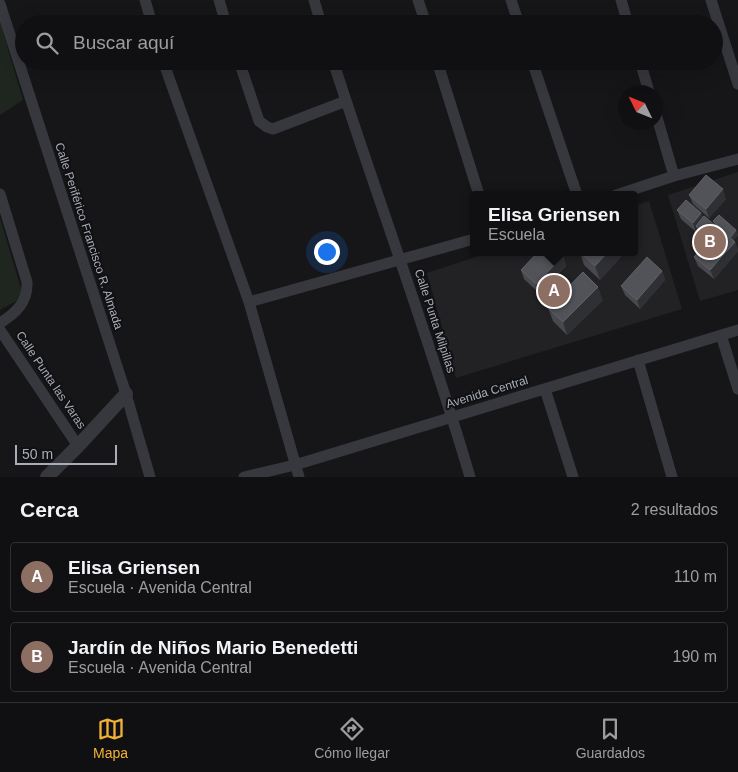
<!DOCTYPE html>
<html lang="es">
<meta charset="utf-8">
<style>
:root{--surface:#101012;--page:#19191b;--text:#f1f3f6;--muted:#9c9d9f;--line:#303032;--accent:#f2b134}
body{margin:0;font-family:Arial,sans-serif;background:var(--page);color:var(--text)}
.compass{position:absolute;left:618px;top:85px;width:45px;height:45px;border-radius:50%;background:var(--surface);box-shadow:0 5px 20px #0002;rotate:313deg}
.scale{position:absolute;left:15px;bottom:12px;width:102px;box-sizing:border-box;padding-left:5px;border:2px solid #a8adb8;border-top:0;font-size:14px;line-height:18px;white-space:nowrap;color:#a8adb8;-webkit-text-stroke:4px #111113;paint-order:stroke}
.you{position:absolute;left:326px;top:251px;width:18px;height:18px;margin:-12px;border:4px solid #fff;border-radius:50%;background:#1a73e8;box-shadow:0 0 0 8px #1a73e833}
.badge{display:grid;place-items:center;width:32px;height:32px;border-radius:50%;background:var(--accent);color:#fff;font-size:16px;font-weight:700}
.pin{position:absolute;translate:-50% -50%;border:2px solid #fff;box-shadow:0 1px 5px #0006}
.popup{position:absolute;left:470px;top:191px;width:168px;height:65px;box-sizing:border-box;display:grid;place-content:center;border-radius:5px;background:var(--surface);filter:drop-shadow(0 1px 4px #0005);font-size:16px;white-space:nowrap;color:var(--muted)}
.popup b{font-size:19px;color:var(--text)}
.popup::after{content:'';position:absolute;left:50%;top:100%;margin-left:-10px;border:10px solid transparent;border-top-color:var(--surface)}
.list{margin:0;padding:0;list-style:none}
h2{display:flex;justify-content:space-between;align-items:center;height:65px;margin:0;padding:0 20px;font-size:21px}
h2 small{font-size:16px;font-weight:400;color:var(--muted)}
.list li{display:grid;grid-template-columns:32px 1fr auto;gap:15px;align-items:center;box-sizing:border-box;height:70px;margin:0 10px 10px;padding:0 10px;border:1px solid var(--line);border-radius:5px}
.list b{display:block;font-size:19px;white-space:nowrap}
.list p{margin:0;font-size:16px;white-space:nowrap;color:var(--muted)}
.list em{font-size:16px;font-style:normal;color:var(--muted)}
.icon{flex:none;width:28px;height:28px;fill:none;stroke:currentColor;stroke-width:2;stroke-linecap:round;stroke-linejoin:round}
.map{position:relative;flex:none;width:738px;height:477px;overflow:hidden}
.search{position:absolute;background:var(--surface);box-shadow:0 5px 20px #0002;left:15px;right:15px;top:15px;height:55px;display:flex;align-items:center;gap:12px;box-sizing:border-box;padding:0 18px;border-radius:28px;color:var(--muted);font-size:19px}
.sheet{height:225px;background:var(--surface)}
nav{display:flex;justify-content:space-around;align-items:center;box-sizing:border-box;height:70px;border-top:1px solid var(--line);background:var(--surface);font-size:14px;color:var(--muted)}
nav a{display:grid;justify-items:center;gap:2px}
nav .on{color:var(--accent)}
.map>svg:first-child{display:block}
</style>
<div class="map">
<svg width="738" height="477" viewBox="0 0 738 477">
<rect width="100%" height="100%" fill="#161618"/>
<path fill="#222225" d="M738,172V290L700,301L668,195Z
M649,201L682,309L456,378L427,273L491,252H634V206Z"/>
<path fill="#1e261f" d="M0,22L23,100L0,115Z
M0,218L22,292L20,299L0,310Z"/>
<g fill="none" stroke-linecap="round" stroke-linejoin="round">
<path stroke="#37383d" stroke-width="11" d="M145,0L152,24
M219,0L226,24
M314,0L321,24
M418,0L426,24
M511,0L519,24
M621,0L628,24
M711,0L738,84
M0,4L126,394L150,477
M163,61L249,302L299,477
M239,61L259,121L267,127L273,129L346,101
M333,61C378,200 429,337 470,477
M437,61L479,195
M532,61L577,195
M640,61L649,92
M656,114L674,176
M0,194L27,282C28,302 16,313 0,323
M616,195L674,176L738,159
M249,302L474,239
M0,330L78,446
M721,335L738,389
M638,360L672,477
M545,389L573,477
M244,477L295,465L738,330"/>
<path stroke="#37383d" stroke-width="14" d="M47,477L78,446L126,394"/>
</g>
<path fill="#47494d" d="M689,195L726,199L709,218L693,204Z
M677,210L701,213L703,218L715,225L713,221L736,230L738,235L733,240L735,242L738,251L714,279L698,266L694,257L707,242L699,235L697,230L696,232L681,219Z
M580,252H625L600,280L584,265Z
M563,256L566,266L539,293L524,279L521,270Z
M662,271L665,280L640,309L625,295L621,286Z
M603,300L567,335L553,321L548,308Z"/>
<path fill="#2f3033" d="M723,189L726,199L709,218L706,209Z
M701,213L704,222L696,226L697,230L696,232L693,223Z
M717,227L720,236L711,246L708,237Z
M736,230L738,235L732,241L731,237Z
M735,242L738,251L714,279L710,270Z
M608,252H625L600,280L595,266Z
M563,256L566,266L539,293L536,284Z
M662,271L665,280L640,309L637,300Z
M598,287L603,300L567,335L563,322Z"/>
<path fill="#525359" stroke="#5f6168" d="M706,175L723,189L706,209L689,195Z
M686,200L701,213L693,223L677,210Z
M719,215L736,230L731,237L713,221Z
M704,216L717,227L708,237L696,226Z
M719,228L735,242L710,270L694,257Z
M538,252H559L563,256L536,284L521,270Z
M580,252H608L595,266Z
M647,257L662,271L637,300L621,286Z
M583,272L598,287L563,322L548,308Z"/>
<g text-anchor="middle" dominant-baseline="central" stroke-width="4" stroke-linejoin="round" paint-order="stroke">
<g font-size="12" fill="#a8adb8" stroke="#111113">
<text transform="translate(89 236) rotate(72)">Calle Periférico Francisco R. Almada</text>
<text transform="translate(435 321) rotate(72)">Calle Punta Milpillas</text>
<text transform="translate(51 380) rotate(56)">Calle Punta las Varas</text>
<text transform="translate(487 392) rotate(-17)">Avenida Central</text>
</g>
</g>
</svg>
<svg class="compass" viewBox="-18 -18 36 36"><path d="M0-13l5 13h-10z" fill="#e53935"/><path d="M0 13l5-13h-10z" fill="#9c9d9f"/></svg>
<div class="scale">50 m</div>
<div class="you"></div>
<div class="pin badge" style="left:554px;top:291px;background:#8d6e63">A</div>
<div class="popup"><b>Elisa Griensen</b>Escuela</div>
<div class="pin badge" style="left:710px;top:242px;background:#8d6e63">B</div>
<div class="search"><svg class="icon" aria-label="search" viewBox="0 0 24 24"><circle cx="10" cy="10" r="6"/><path d="M15 15l6 6"/></svg>Buscar aquí</div>
</div>
<section class="sheet">
<h2>Cerca<small>2 resultados</small></h2>
<ul class="list">
<li><span class="badge" style="background:#8d6e63">A</span><div><b>Elisa Griensen</b><p>Escuela · Avenida Central</p></div><em>110 m</em></li>
<li><span class="badge" style="background:#8d6e63">B</span><div><b>Jardín de Niños Mario Benedetti</b><p>Escuela · Avenida Central</p></div><em>190 m</em></li>
</ul>
</section>
<nav>
<a class="on"><svg class="icon" aria-label="map" viewBox="0 0 24 24"><path d="M3 6l6-2 6 2 6-2v14l-6 2-6-2-6 2zM9 4v14M15 6v14"/></svg>Mapa</a>
<a><svg class="icon" aria-label="directions" viewBox="0 0 24 24"><path d="M12 3l9 9-9 9-9-9zM9 14v-3h6M13 9l2 2-2 2"/></svg>Cómo llegar</a>
<a><svg class="icon" aria-label="saved" viewBox="0 0 24 24"><path d="M7 4h10v16l-5-4-5 4z"/></svg>Guardados</a>
</nav>
